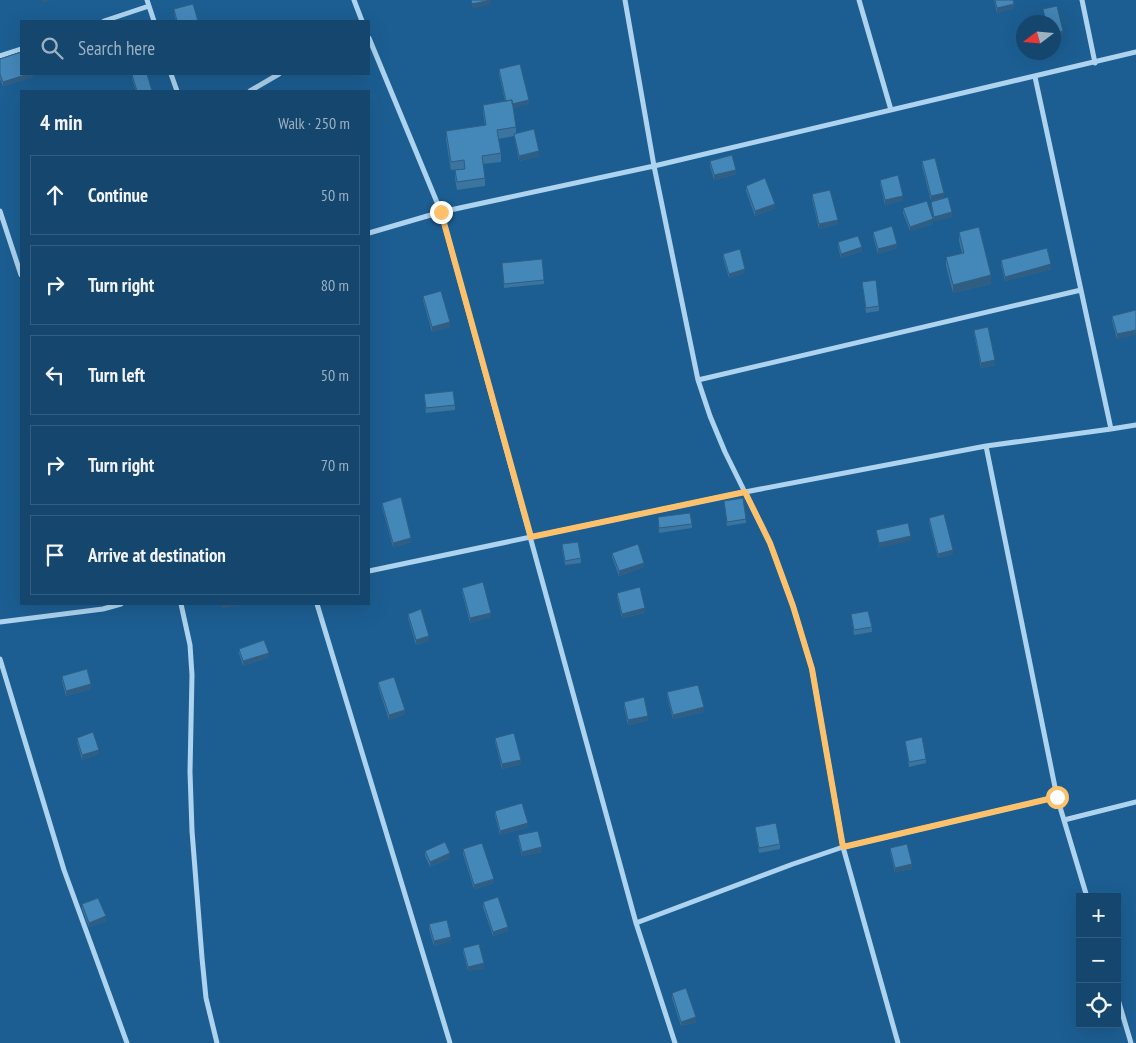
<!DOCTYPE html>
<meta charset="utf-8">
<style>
:root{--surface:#15466e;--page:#225076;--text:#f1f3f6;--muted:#9db1c2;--line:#345e81}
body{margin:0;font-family:"PT Sans Narrow",sans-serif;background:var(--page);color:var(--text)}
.controls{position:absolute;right:15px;bottom:15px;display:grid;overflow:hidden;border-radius:0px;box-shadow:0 5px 20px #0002}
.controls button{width:45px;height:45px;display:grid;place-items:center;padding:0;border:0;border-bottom:1px solid var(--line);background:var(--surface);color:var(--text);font:25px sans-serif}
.compass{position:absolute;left:1016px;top:15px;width:45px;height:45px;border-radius:50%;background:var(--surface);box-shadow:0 5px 20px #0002;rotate:254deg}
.stop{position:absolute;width:15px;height:15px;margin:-11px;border:4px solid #fec16b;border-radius:50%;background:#fff}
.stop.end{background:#fec16b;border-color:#fff;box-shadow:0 1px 5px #0008}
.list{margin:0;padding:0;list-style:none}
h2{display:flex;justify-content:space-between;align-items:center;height:65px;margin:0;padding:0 20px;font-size:21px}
h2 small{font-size:16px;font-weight:400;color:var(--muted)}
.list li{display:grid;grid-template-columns:32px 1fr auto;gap:15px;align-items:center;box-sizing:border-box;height:80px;margin:0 10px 10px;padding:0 10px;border:1px solid var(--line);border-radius:0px}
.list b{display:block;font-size:19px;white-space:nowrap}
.list em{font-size:16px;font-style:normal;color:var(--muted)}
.icon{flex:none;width:28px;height:28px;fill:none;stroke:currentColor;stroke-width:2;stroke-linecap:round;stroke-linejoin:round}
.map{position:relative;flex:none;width:1136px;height:1043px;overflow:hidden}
.search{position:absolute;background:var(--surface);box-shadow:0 5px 20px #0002;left:20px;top:20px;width:350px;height:55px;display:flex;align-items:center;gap:12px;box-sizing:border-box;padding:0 18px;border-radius:0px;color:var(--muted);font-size:19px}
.panel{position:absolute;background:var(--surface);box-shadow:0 5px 20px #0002;left:20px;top:90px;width:350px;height:515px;border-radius:0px}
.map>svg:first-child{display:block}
</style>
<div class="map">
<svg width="1136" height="1043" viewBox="0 0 1136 1043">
<rect width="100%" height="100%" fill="#1c5e92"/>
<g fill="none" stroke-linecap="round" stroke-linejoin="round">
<path stroke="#add3ee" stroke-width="5" d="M147,0L154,21
M354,0L362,21
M625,0L654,166L698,380L710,416L725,452L770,543L793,606L812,669L843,847L898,1043
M859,0L891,110
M1082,0L1095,63
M104,21L149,6
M369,38L441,212L636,923L675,1043
M0,56L21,49
M171,74L177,91
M1035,77L1111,429L1136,425
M250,91L279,74
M0,211L21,275
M369,233L441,212L654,166L1136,52
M698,380L1081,290
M986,446L1057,797L1087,897
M369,571L745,492L986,446L1111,429
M181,604L190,645L192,675L190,772L192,831L202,958L206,998L217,1043
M317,604L450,1043
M0,622L103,609L121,604
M0,659L64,870L127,1043
M1064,820L1136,802
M636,923L793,864L843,847L1057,797
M1117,996L1131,1043"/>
</g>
<path fill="#3a749f" d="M994,0H1013L1014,8L997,13Z
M174,9L198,21H176L174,13Z
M0,59L33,74V77L3,86L0,79Z
M499,69L529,104L513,108L516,127V134L539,156L519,161L514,136L499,139L501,153V162L483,164L485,178V186L457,190L455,179V170L464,169L451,170L446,140V131L485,125L483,113V105L505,101L499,74Z
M132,75L152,91H136L132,79Z
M710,161L736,174L714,180L710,166Z
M922,161L944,198L931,201L922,166Z
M880,180L903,200L885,205L880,184Z
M746,186L775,208L755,216L746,191Z
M812,194L838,224L819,229L812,199Z
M931,202L952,217L934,221L931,206Z
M903,208L933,224L910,231L903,213Z
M873,232L897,248L878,254L873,236Z
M959,232L991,284L953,293L946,266V257L962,253L959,241Z
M838,242L862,251L841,258L838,247Z
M723,254L745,273L729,278L723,258Z
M1001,260L1051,269L1005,281L1001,265Z
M502,263L544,280V284L504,288Z
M862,282L879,306V311L866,313Z
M423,296L450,327L432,332L423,300Z
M1136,310V334L1117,339L1112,321V316Z
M974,330L995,365L981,368L974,334Z
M424,394L455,405V410L426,413Z
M724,501L746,519V523L727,526Z
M382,503L411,542L393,547L382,507Z
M658,517L692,524V528L659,533Z
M929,518L953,554L938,558L929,522Z
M562,544L581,558V563L565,565L562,549Z
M612,553L644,567L619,576L612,557Z
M462,588L491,617L470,623L462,592Z
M617,593L645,613L622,618L617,597Z
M408,614L429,641L416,645L408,618Z
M851,614L872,627V632L854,635Z
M239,649L269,657L243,666L239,653Z
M62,676L91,689L66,696L62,681Z
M378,682L405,714L389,720L378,686Z
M667,692L704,712L673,719L667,696Z
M624,702L648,720L628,725L624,707Z
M77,738L99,754L82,760L77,742Z
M495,738L521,764L502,769L495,742Z
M905,741L926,759V763L909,767Z
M495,811L528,827L500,835L495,816Z
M755,827L780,844V849L759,853Z
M518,835L542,852L522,856L518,840Z
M890,848L912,869L895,872L890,852Z
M463,849L494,883L474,889L463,854Z
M425,851L450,858L430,867L425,856Z
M483,902L508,931L493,936L483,907Z
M82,904L106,921L89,927L82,909Z
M429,924L451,941L434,946L429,929Z
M463,948L484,968L468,971L463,952Z
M672,993L696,1022L681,1026L672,998Z"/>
<path fill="#305e82" d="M42,0H52L42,3Z
M491,0V4L472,9V4Z
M1014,4V8L997,13V8Z
M1063,31V36L1054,38V34Z
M28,74H33V77L3,86V82Z
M529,100V104L507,110V105Z
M539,151V156L519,161V156Z
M736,170V174L714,180V175Z
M944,193V198L931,201V196Z
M903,196V200L885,205V200Z
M775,204V208L755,216V211Z
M952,212V217L934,221V217Z
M933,219V224L910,231V227Z
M838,220V224L819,229V224Z
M897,244V248L878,254V249Z
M862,247V251L841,258V254Z
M1051,264V269L1005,281V277Z
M745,269V273L729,278V274Z
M991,275V284L953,293V285Z
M450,322V327L432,332V327Z
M1136,330V334L1117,339V334Z
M995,360V365L981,368V363Z
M911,536V541L879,548V543Z
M411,538V542L393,547V543Z
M953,550V554L938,558V554Z
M644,563V567L619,576V571Z
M226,604H246L221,609V605Z
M645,608V613L622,618V614Z
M491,613V617L470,623V618Z
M429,636V641L416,645V640Z
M269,653V657L243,666V661Z
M91,684V689L66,696V691Z
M704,707V712L673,719V715Z
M405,710V714L389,720V715Z
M648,716V720L628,725V720Z
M99,750V754L82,760V755Z
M521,760V764L502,769V764Z
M528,823V827L500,835V831Z
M542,847V852L522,856V852Z
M450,853V858L430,867V862Z
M912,864V869L895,872V868Z
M494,879V883L474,889V885Z
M106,916V921L89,927V923Z
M508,927V931L493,936V932Z
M451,937V941L434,946V941Z
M484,963V968L468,971V967Z
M696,1017V1022L681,1026V1022Z"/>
<path fill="#4487b9" stroke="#305e82" d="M471,0H491L472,4Z
M995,0H1013L1014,4L997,8Z
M193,4L198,21H177L174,9Z
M1057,6L1063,31L1054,34V22H1046L1043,9Z
M21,52V74H28L3,82L0,74V59Z
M520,64L529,100L512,104V100L506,101L499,69Z
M135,74H147L152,91H137L132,75Z
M512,100L516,127L497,130L501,153L482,156L485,178L457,182L455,170L465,169L464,160L451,162L446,131L486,125L483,105Z
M534,129L539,151L519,156L514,134Z
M732,155L736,170L714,175L710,161Z
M935,158L944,193L931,196L922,161Z
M898,175L903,196L885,200L880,180Z
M765,178L775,204L755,211L746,186Z
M830,190L838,220L819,224L812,194Z
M948,197L952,212L934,217L931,202Z
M927,201L933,219L910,227L903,208Z
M892,226L897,244L878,249L873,232Z
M979,227L991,275L953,285L946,257L964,253L959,232Z
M858,236L862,247L841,254L838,242Z
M1047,248L1051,264L1005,277L1001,260Z
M740,249L745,269L729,274L723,254Z
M542,259L544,280L504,284L502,263Z
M876,280L879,306L866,308L862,282Z
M441,291L450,322L432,327L423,296Z
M1136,310V330L1117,334L1112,316Z
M988,327L995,360L981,363L974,330Z
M453,391L455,405L426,408L424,394Z
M401,497L411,538L393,543L382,503Z
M743,498L746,519L727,522L724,501Z
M690,513L692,524L659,528L658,517Z
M944,514L953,550L938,554L929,518Z
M908,523L911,536L879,543L876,530Z
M578,542L581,558L565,561L562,544Z
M638,544L644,563L619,571L612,553Z
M483,582L491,613L470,618L462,588Z
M640,587L645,608L622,614L617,593Z
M421,609L429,636L416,640L408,614Z
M868,611L872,627L854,630L851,614Z
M264,640L269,653L243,661L239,649Z
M87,669L91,684L66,691L62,676Z
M394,677L405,710L389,715L378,682Z
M698,685L704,707L673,715L667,692Z
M644,697L648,716L628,720L624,702Z
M93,732L99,750L82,755L77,738Z
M514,733L521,760L502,764L495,738Z
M922,737L926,759L909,762L905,741Z
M522,803L528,823L500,831L495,811Z
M776,823L780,844L759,848L755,827Z
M538,831L542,847L522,852L518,835Z
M445,842L450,853L430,862L425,851Z
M482,843L494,879L474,885L463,849Z
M907,844L912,864L895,868L890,848Z
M498,897L508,927L493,932L483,902Z
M98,898L106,916L89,923L82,904Z
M447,920L451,937L434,941L429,924Z
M479,944L484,963L468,967L463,948Z
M686,988L696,1017L681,1022L672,993Z"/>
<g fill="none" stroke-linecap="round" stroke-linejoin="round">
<path stroke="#fec16b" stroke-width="6" d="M441,212L531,537L745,492L770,543L793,606L812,669L843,847L1057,797"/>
</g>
</svg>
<div class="controls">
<button>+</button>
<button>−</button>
<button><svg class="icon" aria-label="locate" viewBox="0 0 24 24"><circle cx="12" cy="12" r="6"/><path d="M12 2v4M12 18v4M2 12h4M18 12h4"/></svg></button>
</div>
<svg class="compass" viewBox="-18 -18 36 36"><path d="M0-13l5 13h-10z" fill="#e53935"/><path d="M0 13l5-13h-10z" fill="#9db1c2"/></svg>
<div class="stop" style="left:1057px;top:797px"></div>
<div class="stop end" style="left:441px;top:212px"></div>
<div class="search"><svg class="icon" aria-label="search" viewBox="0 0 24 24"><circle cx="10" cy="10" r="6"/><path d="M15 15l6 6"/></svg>Search here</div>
<section class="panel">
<h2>4 min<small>Walk · 250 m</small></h2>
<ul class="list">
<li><svg class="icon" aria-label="ahead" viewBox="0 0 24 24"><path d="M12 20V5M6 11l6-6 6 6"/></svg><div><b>Continue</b></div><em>50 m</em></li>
<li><svg class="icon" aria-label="right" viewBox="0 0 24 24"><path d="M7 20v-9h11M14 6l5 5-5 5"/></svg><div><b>Turn right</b></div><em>80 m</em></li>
<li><svg class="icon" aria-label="left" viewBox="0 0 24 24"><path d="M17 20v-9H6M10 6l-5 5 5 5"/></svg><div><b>Turn left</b></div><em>50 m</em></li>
<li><svg class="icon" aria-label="right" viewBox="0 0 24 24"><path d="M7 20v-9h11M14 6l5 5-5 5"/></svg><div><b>Turn right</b></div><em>70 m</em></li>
<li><svg class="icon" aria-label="arrive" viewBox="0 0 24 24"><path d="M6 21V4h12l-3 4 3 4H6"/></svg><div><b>Arrive at destination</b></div></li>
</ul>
</section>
</div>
